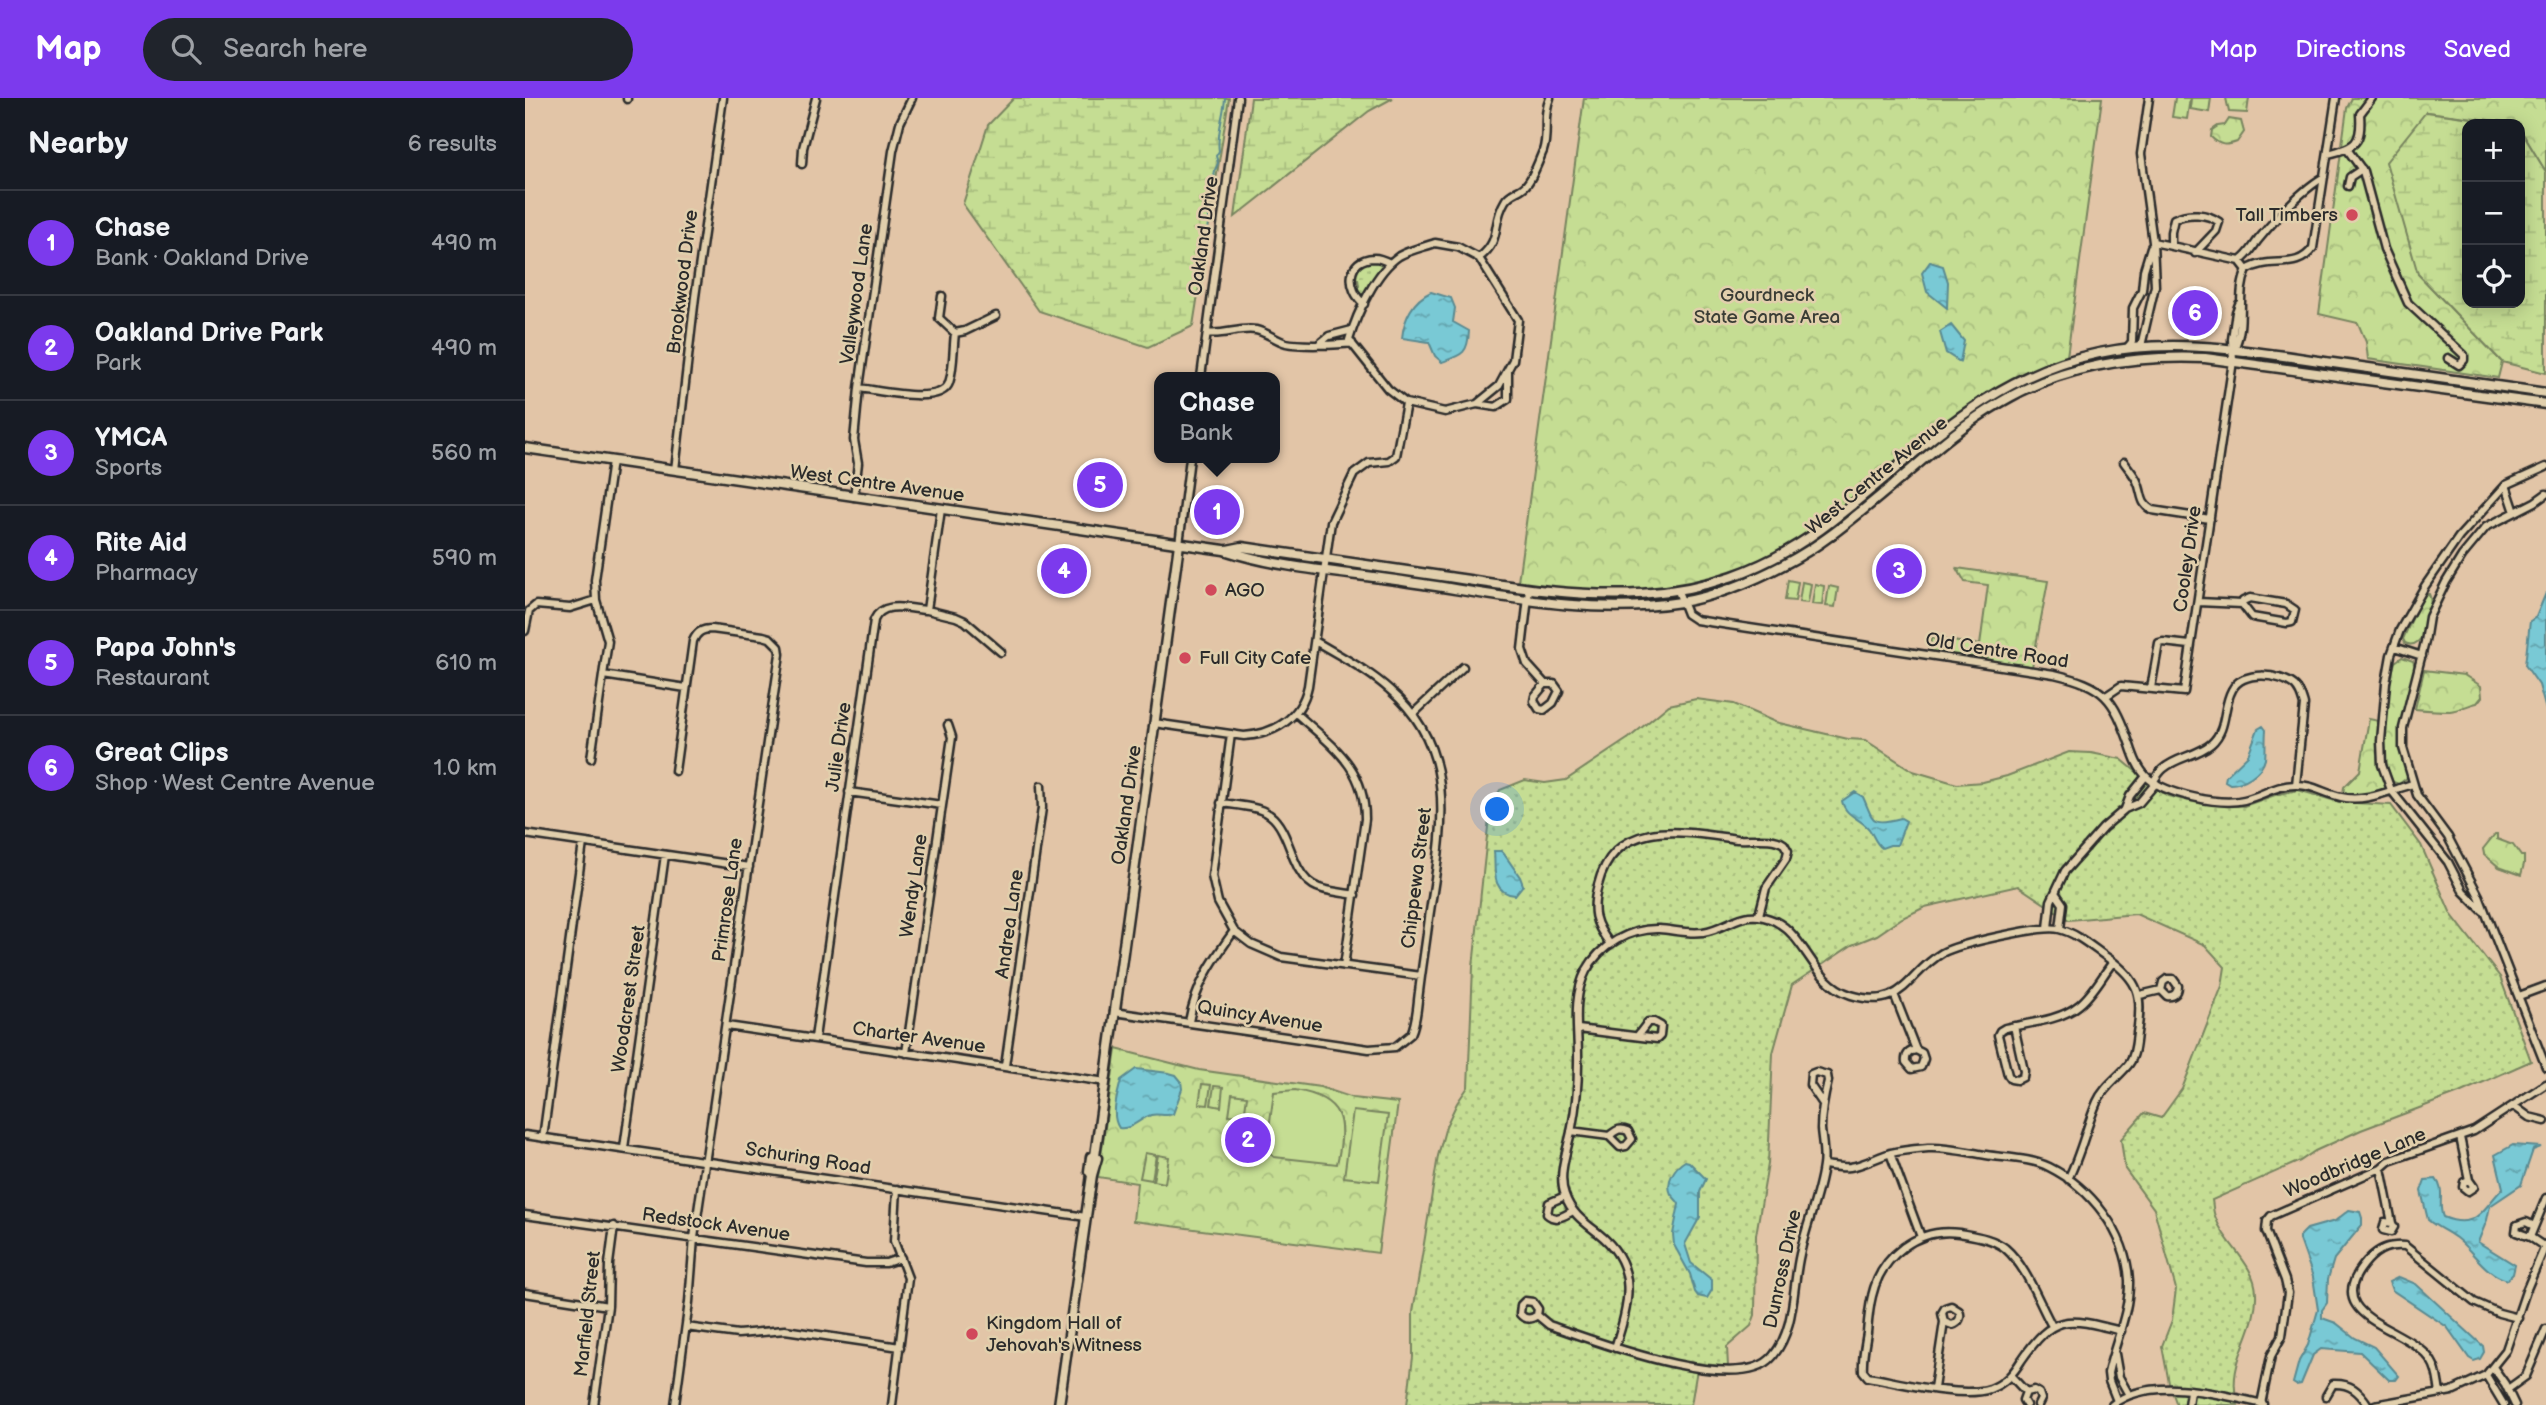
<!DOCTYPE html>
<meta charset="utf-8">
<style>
:root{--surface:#171b24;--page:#20242c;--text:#f1f3f6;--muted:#9ea1a6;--line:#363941;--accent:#7c3aed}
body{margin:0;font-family:"Balsamiq Sans",sans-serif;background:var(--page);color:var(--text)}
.controls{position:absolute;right:21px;top:21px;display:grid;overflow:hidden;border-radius:14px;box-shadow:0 4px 18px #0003}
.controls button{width:63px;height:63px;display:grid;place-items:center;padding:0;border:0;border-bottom:2px solid var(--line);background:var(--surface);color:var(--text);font:35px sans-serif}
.you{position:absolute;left:973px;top:712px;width:24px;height:24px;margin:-18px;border:5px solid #fff;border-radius:50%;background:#1a73e8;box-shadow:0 0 0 10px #1a73e833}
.badge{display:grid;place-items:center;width:46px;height:46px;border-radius:50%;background:var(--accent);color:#fff;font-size:23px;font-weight:700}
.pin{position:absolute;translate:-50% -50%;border:4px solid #fff;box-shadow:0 2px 7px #0006}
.popup{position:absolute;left:629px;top:274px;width:126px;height:91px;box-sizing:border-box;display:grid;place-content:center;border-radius:14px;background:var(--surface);filter:drop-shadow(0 2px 5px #0005);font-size:23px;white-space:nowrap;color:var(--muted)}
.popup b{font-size:26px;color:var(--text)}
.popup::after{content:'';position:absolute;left:50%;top:100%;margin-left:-14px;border:14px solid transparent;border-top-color:var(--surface)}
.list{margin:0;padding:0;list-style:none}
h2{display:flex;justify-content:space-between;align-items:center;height:91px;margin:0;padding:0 28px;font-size:30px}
h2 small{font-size:23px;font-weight:400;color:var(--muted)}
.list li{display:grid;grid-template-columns:46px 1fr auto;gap:21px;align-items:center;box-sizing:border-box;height:105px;padding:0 28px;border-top:2px solid var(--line)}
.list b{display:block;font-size:26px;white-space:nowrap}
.list p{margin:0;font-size:23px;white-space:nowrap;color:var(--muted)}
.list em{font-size:23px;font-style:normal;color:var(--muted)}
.icon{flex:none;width:38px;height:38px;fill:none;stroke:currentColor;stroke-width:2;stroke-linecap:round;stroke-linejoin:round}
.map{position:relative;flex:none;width:2021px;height:1307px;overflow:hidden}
header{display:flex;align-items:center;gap:42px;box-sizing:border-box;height:98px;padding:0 35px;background:var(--accent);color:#fff}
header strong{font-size:33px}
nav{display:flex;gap:38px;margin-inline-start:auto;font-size:24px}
.search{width:490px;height:63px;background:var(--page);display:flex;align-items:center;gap:18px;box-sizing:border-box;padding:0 24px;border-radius:38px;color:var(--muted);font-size:26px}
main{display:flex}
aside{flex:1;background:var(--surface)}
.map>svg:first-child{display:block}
</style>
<header>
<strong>Map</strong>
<div class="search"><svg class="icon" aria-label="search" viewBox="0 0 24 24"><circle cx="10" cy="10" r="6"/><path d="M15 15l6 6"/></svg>Search here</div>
<nav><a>Map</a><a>Directions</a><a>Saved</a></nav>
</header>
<main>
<aside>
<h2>Nearby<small>6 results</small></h2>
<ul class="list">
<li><span class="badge">1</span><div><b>Chase</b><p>Bank · Oakland Drive</p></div><em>490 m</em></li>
<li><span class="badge">2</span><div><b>Oakland Drive Park</b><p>Park</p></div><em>490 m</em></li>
<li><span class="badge">3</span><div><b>YMCA</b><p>Sports</p></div><em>560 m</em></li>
<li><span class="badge">4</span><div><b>Rite Aid</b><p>Pharmacy</p></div><em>590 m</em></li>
<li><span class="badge">5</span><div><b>Papa John's</b><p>Restaurant</p></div><em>610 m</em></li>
<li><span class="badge">6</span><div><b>Great Clips</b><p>Shop · West Centre Avenue</p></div><em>1.0 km</em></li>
</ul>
</aside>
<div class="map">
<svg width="2021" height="1307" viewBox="0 0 2021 1307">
<defs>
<pattern id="grass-dots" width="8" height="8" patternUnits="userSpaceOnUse" patternTransform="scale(1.75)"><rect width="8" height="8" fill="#c5dd93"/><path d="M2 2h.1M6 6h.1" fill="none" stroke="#a9be7f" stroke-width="1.8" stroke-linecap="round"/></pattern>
<pattern id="forest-crowns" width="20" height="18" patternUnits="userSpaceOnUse" patternTransform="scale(1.75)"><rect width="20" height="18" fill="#c5dd93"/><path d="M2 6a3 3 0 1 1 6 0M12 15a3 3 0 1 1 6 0" fill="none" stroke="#a9be7f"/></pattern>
<pattern id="wetland-marsh" width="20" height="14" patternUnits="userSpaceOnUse" patternTransform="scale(1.75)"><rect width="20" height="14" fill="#c5dd93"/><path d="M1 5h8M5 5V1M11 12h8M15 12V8" fill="none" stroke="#a9be7f"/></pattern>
<pattern id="water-ripples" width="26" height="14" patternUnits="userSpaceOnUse" patternTransform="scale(1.75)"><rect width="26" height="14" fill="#79c9d5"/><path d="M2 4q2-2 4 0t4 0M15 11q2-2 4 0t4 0" fill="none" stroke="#63a3ad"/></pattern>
</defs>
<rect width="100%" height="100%" fill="#e2c5a7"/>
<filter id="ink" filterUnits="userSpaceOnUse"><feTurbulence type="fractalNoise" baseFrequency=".0143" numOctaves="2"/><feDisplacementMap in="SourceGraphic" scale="14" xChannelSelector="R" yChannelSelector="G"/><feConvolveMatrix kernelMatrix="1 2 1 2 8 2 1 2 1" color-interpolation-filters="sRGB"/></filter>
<g filter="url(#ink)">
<path fill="url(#grass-dots)" stroke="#78845f" stroke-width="2" d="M847,162L859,165V168L837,199L830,190L834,188L833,181L828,180L836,167Z
M1171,601L1209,606L1250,624L1323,641L1340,642L1388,673L1432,686L1458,684L1482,678L1544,654L1566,655L1596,661L1633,692L1643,698L1678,706L1719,708L1750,697L1773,692L1814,704L1866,707L1896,747L1926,816L1975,879L2006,963L1934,995L1836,1032L1790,1053L1775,1063L1687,1102C1688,1107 1688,1114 1690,1118C1699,1146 1730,1165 1731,1195C1733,1235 1699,1265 1713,1307H1652L1644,1285L1637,1248L1647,1222L1651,1191L1629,1111L1600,1071L1596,1041L1619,1015L1636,1020L1657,991L1697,888L1700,869L1680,847L1611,816L1544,822L1493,788L1400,809L1377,820L1352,837L1327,847L1267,887L1248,955L1243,1066L1231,1137L1230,1217L1226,1228L1202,1249L1203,1269L1173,1265L1166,1307H882L888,1259V1214L913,1058L921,1028L932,1005L943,989L948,869L965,710L975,692L1000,682L1020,685L1041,682L1104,640L1144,607Z"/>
<path fill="url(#forest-crowns)" stroke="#78845f" stroke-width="2" d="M1059,0H1577L1541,266L1464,299L1280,444L1160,493L1103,500H1040L992,491Z
M1701,0H1724L1722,15L1704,14Z
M1827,0H2021V74L1995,31V26L1901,14L1893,176L1977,264L1973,280L1843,261L1841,244L1833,225L1794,216L1822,10Z
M1704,21L1716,23L1719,34L1712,44C1701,48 1695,48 1686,39L1687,32L1693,28L1700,27Z
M1432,470L1523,483L1507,569L1405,555L1406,540L1455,547L1463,487L1440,484Z
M1898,496H1904C1910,509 1900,555 1880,545L1878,541Z
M1877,559L1888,563L1890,569L1876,628L1877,654L1883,679L1874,686L1868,684C1850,648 1860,600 1870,564Z
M1899,572L1939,577L1956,588L1957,599L1952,605C1943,607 1934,612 1925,613C1913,613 1901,612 1890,611Z
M1844,621L1854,623V662L1861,689C1849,698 1833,699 1818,696L1819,689L1835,673Z
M1970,736H1972V741L1988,747L1996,758H1999V766L1996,777L1974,769L1959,756L1958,751Z
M591,951L674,972L795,989L828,1000L873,1005L853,1155L608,1123L612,1085L573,1079Z"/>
<path fill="url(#wetland-marsh)" stroke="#78845f" stroke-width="2" d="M489,0H704L668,228L623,249L514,213L438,106L463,27Z
M726,0H868L844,13L710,119Z
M1901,14L1992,26H1942V205H1995V31L2021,74V275L1977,264L1893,176L1861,64Z"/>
<path fill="#c5dd93" stroke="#78845f" stroke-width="2" d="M1650,0H1665L1662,21L1647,19Z
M1666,0H1686L1684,14L1665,11Z
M1263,482L1273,484L1270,503L1260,502Z
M1277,484L1286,486L1283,505L1274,504Z
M1290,486L1299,488L1297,507L1287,506Z
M1304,488L1313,490L1310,509L1301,508Z
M677,986L686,987L683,1007L674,1006Z
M689,988L698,989L696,1009L686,1007Z
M770,992C818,1000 822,1022 812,1066L749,1059L741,1052L749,994Z
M707,996L722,998L719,1019L704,1017Z
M828,1013L863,1017L854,1083L819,1079Z
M620,1055L631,1057L627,1082L615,1080Z
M633,1057L644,1059L640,1085L628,1083Z"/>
<path fill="url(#water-ripples)" stroke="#5a8a91" stroke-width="2" d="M1405,164L1418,168L1423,184L1422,210L1402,194L1397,175Z
M906,194L926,200L930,210L928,224L944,233C943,256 937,257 917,264L910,258L904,244L877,240C879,220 888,202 906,194Z
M1426,227L1439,243L1435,264L1421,255L1415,234Z
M2021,495V612L2014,587L2000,567L2005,523L2011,519Z
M1738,628L1741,632C1740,642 1741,652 1740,661C1737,675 1718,686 1705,686L1700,683L1701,678L1723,657L1733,631Z
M1330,694L1338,699C1349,723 1345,728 1376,720L1381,723L1372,747H1365L1357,750C1350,745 1349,738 1344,731C1335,720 1320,718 1317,703Z
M969,753H976L979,756L995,779L998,787L990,797C964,795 971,767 969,753Z
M611,971L644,975L651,977L656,983L657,991L648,1016C641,1019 633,1015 626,1017C614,1021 607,1032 594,1030C585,1017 593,996 596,982Z
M1988,1047L2016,1049L2008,1052L1996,1087L1965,1108L1962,1122L1953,1144L1990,1167L1988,1176L1982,1182C1960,1176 1949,1154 1931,1140C1922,1133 1911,1129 1903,1122L1896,1093L1900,1082L1911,1081C1921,1093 1912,1105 1918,1119C1952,1133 1957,1111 1978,1090L1970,1057Z
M1160,1063L1164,1064L1181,1081L1175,1094V1119L1160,1146L1166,1165L1187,1182V1192L1182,1200L1173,1198L1170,1194L1165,1176L1149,1147L1148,1136L1154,1106C1152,1102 1148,1099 1146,1096C1140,1083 1150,1069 1160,1063Z
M1824,1112L1835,1114L1837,1120V1127L1809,1161L1803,1181L1802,1205L1797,1212V1220L1811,1225L1830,1240L1849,1249L1874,1278L1871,1282H1864L1835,1254L1796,1251L1788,1257L1776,1286L1771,1287L1768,1285L1774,1263L1783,1247L1793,1212L1788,1179L1774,1139L1782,1131L1810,1123Z
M1874,1179L1891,1186L1958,1248L1959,1254L1955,1261L1949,1263L1944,1260L1922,1229L1867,1192L1864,1184Z"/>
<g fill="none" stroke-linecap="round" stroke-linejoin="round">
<path stroke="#5a8a91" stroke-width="2" d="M677,171L690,72L693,65L691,58L694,53C691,36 699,18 700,0"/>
<defs>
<path id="minor" d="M102,1V0
M1822,51L1838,73L1859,151L1883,205L1939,257V262L1934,267L1923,260
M1803,56C1831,49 1837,45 1835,16L1847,0
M277,66L278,50L291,0
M1823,88L1825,79L1837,71
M1628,144L1715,163C1724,157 1727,150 1733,142C1751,120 1775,93 1799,79
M910,145L933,149L954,160L993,222L988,262L974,288L952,306L920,314L881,305L863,291L824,242C832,215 851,173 874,158C884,152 899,149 910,145Z
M1646,147V134L1649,121C1663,114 1682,115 1694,124L1691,133L1670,155
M954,160C978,141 966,126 980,103C985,94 995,94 1001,87C1008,80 1014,62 1018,53C1024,36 1017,18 1025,0
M1722,172C1746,157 1771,174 1788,150L1811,0
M417,198L414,220L430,235
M839,206C821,191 821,161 849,160C854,160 861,163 865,165
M430,235L440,233L471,218
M682,235C698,238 715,229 731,232C741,234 751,242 761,245C773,248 814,247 827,245
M794,246L804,238L827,232
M1616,248L1630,188L1628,144L1616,56L1624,0
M1602,250L1607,244L1608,210L1617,192L1619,172L1626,149
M1709,251C1722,225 1710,198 1722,172L1715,163
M676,279L713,0
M334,290C353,292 416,308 424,285C429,270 428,251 430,235
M952,306L971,309L983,301V274
M1599,364C1603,370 1609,376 1612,383C1618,395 1614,405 1627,412L1685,421
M150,372L170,199L198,0
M1981,387L1990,414
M2021,396L2010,404L1961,429L1937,458L1921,484L1904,519L1900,544L1878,630V650L1892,697L1923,739L1954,798L2021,969
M329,399L333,365L329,342L334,290L368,53L375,25L387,0
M654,446L665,360
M1004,491L997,551L1002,566L1020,586L1010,598L1009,603L1014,611L1019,612L1028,605L1034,593L1029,586H1020
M1153,493L1162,516L1171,522L1529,576C1580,588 1588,599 1605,647C1609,659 1613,671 1623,680C1641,696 1695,708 1719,702C1737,698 1751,687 1770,687C1787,686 1800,696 1816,699C1839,705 1866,692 1888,686
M1725,500L1761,506L1770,512L1767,524L1762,525L1727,519L1717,506L1718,503Z
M1673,504L1717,506
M402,512L431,519L440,523L476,554
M0,533L4,513L11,507L45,510L71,502
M1869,549L1897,558
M78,577L161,590
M1626,590L1634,545L1638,544L1665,547
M1581,598L1596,588L1659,594L1708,263L1707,241L1711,214L1714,206
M889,615L938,569
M772,616C807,648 840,668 840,721L819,868
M629,625L719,638C750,636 776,620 783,588L806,424L829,376L844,365L864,363L871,358L881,305
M706,636L687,778L693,804L709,833L726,846L756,859L896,878
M66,660L83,543L71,502L70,482L87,363
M150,673L168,543C172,534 177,531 187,531L238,538L245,540L254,549L255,556L169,1140L164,1204L150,1307
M1628,684C1631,680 1634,674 1638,671C1651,659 1672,658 1686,646C1703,631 1697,610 1707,592C1717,572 1755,575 1770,588C1776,594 1777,600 1779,607L1771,687
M324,694L417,707
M696,705C747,711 751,712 769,761C773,771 778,781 788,787C799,794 817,794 830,797
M1600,711L1605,698L1621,678
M0,736L224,769
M1531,796L1538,806L1535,831
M1958,813L1938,793L1923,764L1866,692L1857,667L1856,643L1861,585L1866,557L1875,532L1900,488L1934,439L1981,387L2021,369
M1523,830L1526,803L1540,773L1578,730L1600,711L1614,705L1631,685
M1085,846C1069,825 1066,813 1073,787C1090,718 1160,734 1212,741C1227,742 1247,738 1259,746L1263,753L1261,761L1241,790L1234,817
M1369,896L1391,952L1397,955L1399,961L1396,969L1387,971L1381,964C1380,957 1384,953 1391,952
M1615,897L1636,892L1642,898C1649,899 1653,895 1653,888L1648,881H1642L1638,884L1636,892
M1994,898L2021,888
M589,914L844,951L870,949L886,936C892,923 892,908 894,894C897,869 901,845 904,820C916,738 937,654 865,592C843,572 815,558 790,543
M664,924C670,888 688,862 709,833
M202,928L581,984
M1489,928L1499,973L1498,979L1492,982L1486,981L1483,977L1473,937L1475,933L1480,930C1503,925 1535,923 1554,907C1568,896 1577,878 1588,864
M1053,931L1132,941L1135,938L1136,928L1129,924H1123L1113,937
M290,940L349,522C358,502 384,511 402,512L416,411
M381,955L427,639L423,627
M480,968L517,710L516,688
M1989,1008L2004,1019L2020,1023
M1046,1033L1084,1038L1095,1049L1101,1048L1107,1041L1103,1033C1094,1029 1091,1033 1084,1038
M0,1037L561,1119
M1935,1039L1944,1082L1939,1084L1938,1089L1943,1093L1949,1089L1944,1082
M18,1040L58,745
M99,1050L140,757
M1365,1055L1396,1139
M1299,1067C1307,1068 1316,1070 1325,1069C1339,1067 1352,1059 1366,1055C1377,1052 1391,1051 1403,1050C1422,1049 1442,1054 1461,1057C1481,1060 1506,1060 1524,1069C1566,1090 1601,1134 1604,1182C1605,1214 1590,1244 1583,1275L1584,1283L1592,1303
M1856,1070L1867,1125L1860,1124L1858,1132L1866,1134L1869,1129L1867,1125
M1040,1098L1024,1105L1022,1116C1031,1124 1038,1118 1048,1113
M0,1117L341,1165H361L376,1160
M2005,1139L1991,1134L1992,1127L2001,1124L2009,1128
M2020,1149L2005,1139L2021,1100
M0,1195L83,1208
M1012,1217L1013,1211L1008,1204L1000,1203L996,1207L995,1216C1000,1222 1006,1222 1012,1217L1024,1227C1067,1242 1215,1299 1248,1258C1271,1230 1267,1190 1275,1156C1281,1127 1294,1098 1298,1068C1300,1056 1297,1043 1296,1031C1296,1015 1299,999 1303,983L1302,977L1291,974L1286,976L1285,987L1298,1006
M1527,1228C1513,1203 1502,1169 1480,1150C1467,1140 1450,1138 1434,1135C1393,1129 1356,1158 1347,1198C1344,1210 1343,1223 1342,1235C1340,1247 1337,1260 1338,1273L1343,1279C1373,1284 1437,1301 1465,1291C1480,1285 1488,1276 1496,1263C1529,1215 1542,1219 1596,1233
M161,1229L213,1236L260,1232L375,1249
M1090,1250C1104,1206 1115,1168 1073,1135C1059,1124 1046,1115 1040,1097C1032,1076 1043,1051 1047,1029C1051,1008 1053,987 1053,966C1054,935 1046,902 1061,873C1075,847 1105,830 1134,831C1149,832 1163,836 1178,834C1207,829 1218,808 1250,823C1282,839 1288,885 1326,897C1378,913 1382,876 1417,855C1433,846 1517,827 1534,831C1552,835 1568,850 1583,860C1615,883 1618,898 1612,935C1611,945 1610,958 1604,966C1594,979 1579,988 1572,1004C1561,1029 1556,1056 1543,1081
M1590,1256L1594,1279L1604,1297
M1968,1269L1980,1286L1990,1307
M1961,1277L1979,1307
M1486,1278L1501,1294
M1409,1290L1419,1224L1417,1215L1420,1210L1426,1208L1434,1213C1437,1219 1434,1225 1427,1227L1419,1224
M1983,1291L2001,1278L2021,1231
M1501,1294L1509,1292L1514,1295L1516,1301L1513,1307
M1915,1295C1913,1285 1913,1273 1907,1264C1887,1228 1790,1222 1842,1163C1854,1150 1864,1147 1880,1148L1949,1204L1974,1215L1993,1220
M1801,1298L1808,1286C1825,1285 1834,1293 1843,1307
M1736,1306L1746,1258L1757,1238L1763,1195L1760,1182L1741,1133L1742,1123L1746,1118L1856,1070L1864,1063L1949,1033L2021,986
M69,1307L83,1208L84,1166L89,1128
M367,1307L383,1180L369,1143L372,1091
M1501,1307L1498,1302L1501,1294
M1587,1307C1625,1277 1695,1296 1738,1306
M1663,1307L1665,1293
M1850,1307L1927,1293L1961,1277L1981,1252L2001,1193L2021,1146"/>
<path id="major" d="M0,350L699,452C754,470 815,474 871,482C965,495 1061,519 1156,504C1192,498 1228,483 1260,466C1299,446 1333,416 1367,388C1402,358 1436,327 1476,304C1538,267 1609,257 1680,260L2021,306
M702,452L717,449C785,459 854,469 923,479C1060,500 1175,519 1296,431C1388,363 1455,279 1574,255C1652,239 1730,254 1808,265C1879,275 1950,285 2021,295
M567,1077L564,1073L566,1059L570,1058
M534,1307L567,1077L572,1060L570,1058L654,446"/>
</defs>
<use href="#minor" stroke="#2b2b2b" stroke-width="11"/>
<use href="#major" stroke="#2b2b2b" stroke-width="13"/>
<use href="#minor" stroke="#e1cfac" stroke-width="6"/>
<use href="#major" stroke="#e1cfac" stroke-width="8"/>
</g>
</g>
<g fill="#d1495b" stroke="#e1cfac" stroke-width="2.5">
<circle cx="1827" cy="117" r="7"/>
<circle cx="686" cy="492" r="7"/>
<circle cx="660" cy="560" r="7"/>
<circle cx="447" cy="1236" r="7"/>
</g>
<g text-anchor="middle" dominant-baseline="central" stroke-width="5" stroke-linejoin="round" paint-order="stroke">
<g font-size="19" fill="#2b2b2b" stroke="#e1cfac" text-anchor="start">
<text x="1813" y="117" text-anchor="end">Tall Timbers</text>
<text x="700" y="492">AGO</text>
<text x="674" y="560">Full City Cafe</text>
<text x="461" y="1225">Kingdom Hall of<tspan x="461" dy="22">Jehovah's Witness</tspan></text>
</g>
<g font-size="19" fill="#2b2b2b" stroke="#e1cfac">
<text transform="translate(679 138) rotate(-82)">Oakland Drive</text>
<text transform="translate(158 184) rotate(-83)">Brookwood Drive</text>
<text transform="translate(332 196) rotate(-82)">Valleywood Lane</text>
<text transform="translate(1352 378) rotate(-39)">West Centre Avenue</text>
<text transform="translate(352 386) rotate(8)">West Centre Avenue</text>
<text transform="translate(1663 461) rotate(-82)">Cooley Drive</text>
<text transform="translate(1472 553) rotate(9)">Old Centre Road</text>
<text transform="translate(314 649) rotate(-82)">Julie Drive</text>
<text transform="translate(602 707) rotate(-82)">Oakland Drive</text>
<text transform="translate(892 780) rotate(-83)">Chippewa Street</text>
<text transform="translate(389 788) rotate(-82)">Wendy Lane</text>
<text transform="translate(203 802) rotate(-82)">Primrose Lane</text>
<text transform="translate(485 826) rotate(-82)">Andrea Lane</text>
<text transform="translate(104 901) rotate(-82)">Woodcrest Street</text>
<text transform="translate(735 919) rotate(9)">Quincy Avenue</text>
<text transform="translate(394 940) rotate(8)">Charter Avenue</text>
<text transform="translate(283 1061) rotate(9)">Schuring Road</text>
<text transform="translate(1830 1065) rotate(-23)">Woodbridge Lane</text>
<text transform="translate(191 1127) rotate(8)">Redstock Avenue</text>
<text transform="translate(1258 1171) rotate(-78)">Dunross Drive</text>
<text transform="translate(63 1216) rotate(-84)">Marfield Street</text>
</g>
<g font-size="19" fill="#3a3d35" stroke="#e1cfac">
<text x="1242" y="197">Gourdneck<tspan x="1242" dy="22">State Game Area</tspan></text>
</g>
</g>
</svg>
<div class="controls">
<button>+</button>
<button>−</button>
<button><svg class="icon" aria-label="locate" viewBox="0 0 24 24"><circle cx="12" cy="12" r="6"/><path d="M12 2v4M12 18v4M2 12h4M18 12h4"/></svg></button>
</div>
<div class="you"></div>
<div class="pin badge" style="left:692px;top:414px">1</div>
<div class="popup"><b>Chase</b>Bank</div>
<div class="pin badge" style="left:723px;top:1042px">2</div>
<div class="pin badge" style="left:1374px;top:473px">3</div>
<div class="pin badge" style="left:539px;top:473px">4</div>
<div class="pin badge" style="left:575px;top:387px">5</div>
<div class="pin badge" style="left:1670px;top:215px">6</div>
</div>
</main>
